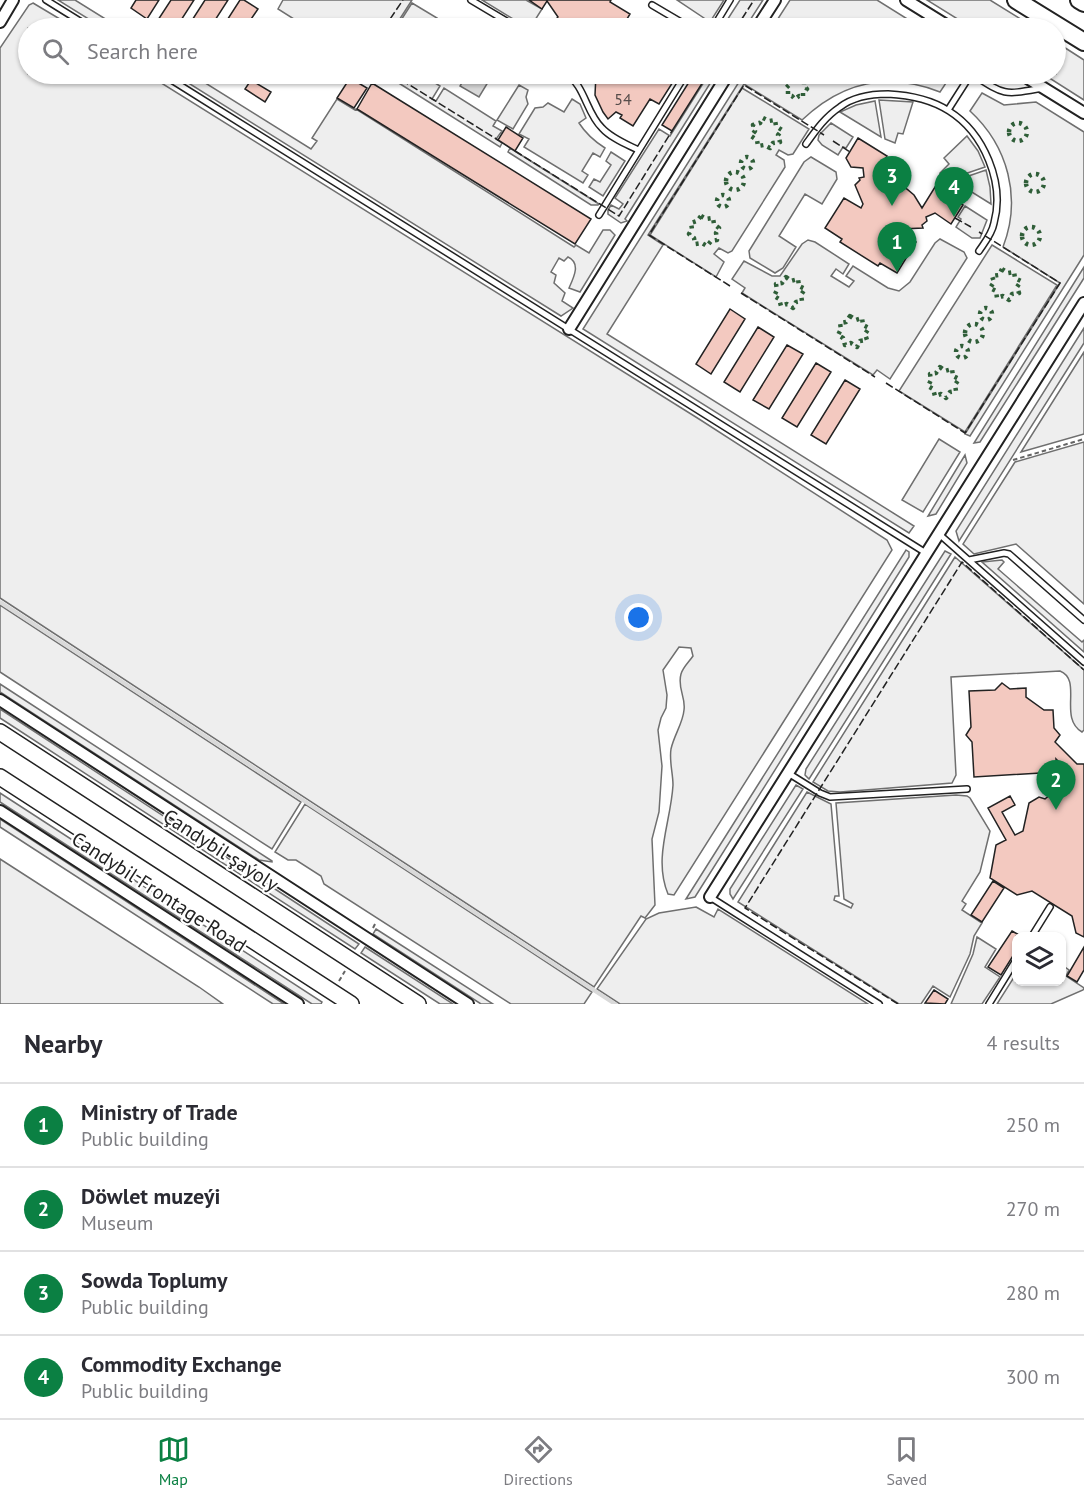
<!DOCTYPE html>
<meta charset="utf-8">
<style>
:root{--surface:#fff;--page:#f2f2f3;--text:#2b2b33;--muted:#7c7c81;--line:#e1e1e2;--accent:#0b8043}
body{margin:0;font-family:"PT Sans",sans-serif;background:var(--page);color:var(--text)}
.controls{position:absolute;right:18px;bottom:18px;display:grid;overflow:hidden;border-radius:12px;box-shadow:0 2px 4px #0004}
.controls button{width:54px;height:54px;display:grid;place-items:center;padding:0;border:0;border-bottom:2px solid var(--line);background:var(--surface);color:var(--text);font:30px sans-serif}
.you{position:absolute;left:639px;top:618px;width:21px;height:21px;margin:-15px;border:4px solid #fff;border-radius:50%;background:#1a73e8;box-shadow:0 0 0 9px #1a73e833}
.badge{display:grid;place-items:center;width:39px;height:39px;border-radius:50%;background:var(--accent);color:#fff;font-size:20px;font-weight:700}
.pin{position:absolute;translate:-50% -50px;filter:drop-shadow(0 2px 3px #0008)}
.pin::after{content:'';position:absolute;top:32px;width:21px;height:18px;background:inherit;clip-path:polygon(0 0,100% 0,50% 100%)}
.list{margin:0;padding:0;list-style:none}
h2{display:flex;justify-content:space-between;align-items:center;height:78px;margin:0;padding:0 24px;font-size:26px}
h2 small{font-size:20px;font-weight:400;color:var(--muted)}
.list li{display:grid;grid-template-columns:39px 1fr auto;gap:18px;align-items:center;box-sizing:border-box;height:84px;padding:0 24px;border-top:2px solid var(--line)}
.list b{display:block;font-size:22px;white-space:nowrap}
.list p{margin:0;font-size:20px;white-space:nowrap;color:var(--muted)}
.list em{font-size:20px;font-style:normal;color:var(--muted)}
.icon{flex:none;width:33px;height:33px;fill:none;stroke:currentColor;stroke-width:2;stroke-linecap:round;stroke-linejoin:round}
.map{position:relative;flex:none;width:1084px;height:1004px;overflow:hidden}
.search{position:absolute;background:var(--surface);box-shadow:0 2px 4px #0004;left:18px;right:18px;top:18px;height:66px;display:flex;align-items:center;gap:15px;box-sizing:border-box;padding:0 21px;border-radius:33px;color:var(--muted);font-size:22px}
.sheet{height:414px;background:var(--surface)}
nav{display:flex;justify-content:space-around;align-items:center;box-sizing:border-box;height:84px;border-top:2px solid var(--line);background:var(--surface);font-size:16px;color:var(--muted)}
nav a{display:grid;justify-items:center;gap:3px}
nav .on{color:var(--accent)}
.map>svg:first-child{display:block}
</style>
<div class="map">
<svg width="1084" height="1004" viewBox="0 0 1084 1004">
<rect width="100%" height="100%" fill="#fff"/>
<path fill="#eee" stroke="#6f6f6f" stroke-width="1.5" d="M58,0H75L120,28H103Z
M283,0H412L394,28H308L278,9Z
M482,0H526L542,9L530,28H528Z
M677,0H724L710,22Z
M740,0H763L745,28H722Z
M790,0H877L917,25L918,28H772Z
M927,0H990L1035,28H972Z
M33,3L75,28H28V74H147L699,419L887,540L892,550L674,895L668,894C653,858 671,822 673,785C673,773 669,761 671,749C674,735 683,723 684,710C686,697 677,688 681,674C683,667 689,662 693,656L691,648L679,647L663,670L667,695L666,708L661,718L658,730L662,766L659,812L652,839L655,905L645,918L641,916L594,987L0,598V48L29,5Z
M412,3L437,18L430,28H396Z
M1056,42L1084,60V100L1043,74H1056Z
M174,74H191L311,149L317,141L312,138L337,99L355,110L356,109L574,247L576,245L589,253L603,230H610L615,235L580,292L569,288C574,277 581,263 568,257L564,261L559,258L551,272L556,275L554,283L565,293L562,301L573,308L561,316Z
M387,74H421L440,86L432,99L436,101L444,88L496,121L493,126L502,131L496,139L502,143L500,147L386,75Z
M709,74H716L625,219L627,221L621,223L608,214V210L611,205L619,209L623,204L615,198L659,129L670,136Z
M744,74H952L940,92C888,71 842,82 802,120L744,84L648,235L663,245L607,334L914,526L909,533L583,329Z
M519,85L528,90L526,97L528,104L513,129L497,120Z
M742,88L809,129L793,154L788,155L779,150L776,155L784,160L785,167L732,251L728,253L719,248L714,254L724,262L716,277L650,235Z
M982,93L1004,105L1036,102L1084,132V255L970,436L965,434L1060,283L1003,247C1022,198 1008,146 970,111Z
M572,99L580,104L586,118L579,123C586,134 594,141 605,148L600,157L593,153L582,171L588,175L583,183L524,147L529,139L519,134L535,108L543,107L548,103L564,112Z
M879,100L913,102L903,134L898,133L895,143L885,139Z
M875,101L881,137L840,112L856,105Z
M831,123L853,137L846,148L843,147L838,155L822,145L818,140L819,135Z
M967,136L978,151L985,167L950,179L940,173L949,164L944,158Z
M510,148L599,204L598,205H591L508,152Z
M611,152L625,161L603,196L589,187L594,179L600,182L611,165L606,161Z
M811,157L836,172L837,179L822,204L805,194L779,236L796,247L783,268L775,273L750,258L749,251L804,162Z
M986,170L990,187L991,204L954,181Z
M965,206L987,220L980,238H972L956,227L961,219L958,217Z
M940,239L964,252L967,258L890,379L877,370L873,375L742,293L745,288L732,279L744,261L772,276H780L802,244L808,240L815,242L849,264L843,274L836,269L831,276L849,287L854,281L846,276L853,266L888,288L899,291L910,282L935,243Z
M992,245L1057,285L965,432L899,391Z
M1084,267V278L980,442L974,443Z
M1084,328V343L959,541L956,531Z
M1084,352V434L1021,452Z
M939,439L960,452L923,512L902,500Z
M1084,442V604L1016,544L974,554L963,544L1015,462Z
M965,455L967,463L936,514L928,516Z
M906,550L909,552V557L695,897L686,899Z
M945,551L951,554L809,779L805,775L806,769Z
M955,557L1084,670V730L1082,732C1058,718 1083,680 1060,671L951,677L956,775L952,783L840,792L828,791L813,782Z
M1002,560L1004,562L998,569L1082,642L1084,640V652L982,562Z
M0,605L301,802L272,849L0,672Z
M0,684L272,861V862L259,860L0,692Z
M0,709L359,944L355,949L0,718Z
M796,785L803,789L733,899L730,894V889Z
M807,792L831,804L839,896H835L834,900L851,908L853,904L844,899L836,803L956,795L967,796L970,798L990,831L980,872L962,901L966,904L962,910L982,923L974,936L970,954L950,997L933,986L921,1004H899L738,902Z
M0,793L322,1002L321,1004H312L0,802Z
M305,804L592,992L584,1004H511L324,884L321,876L296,860H288L275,852Z
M0,819L284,1004H273L0,827Z
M0,859L199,987L223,1004H0Z
M696,907L714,917L718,909L868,1004H620L597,989L646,919L659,913Z
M376,929L493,1004H481L373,934Z
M977,937L996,949L985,967L1000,977L982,1004H951L973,954Z
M365,947L453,1004H440L361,953Z
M1062,965L1069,970L1066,976L1084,988L1083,990L1051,1004H997L1016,974V982H1062Z"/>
<path fill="#d9d9d9" stroke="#6f6f6f" stroke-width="1.5" d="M467,74H493L479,97L460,86Z"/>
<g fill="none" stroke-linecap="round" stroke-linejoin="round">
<path stroke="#d9d9d9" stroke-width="4" d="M0,602L615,1004"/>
</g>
<path fill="#f3c9c0" stroke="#222" stroke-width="1.5" d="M136,0H159L147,19L131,8Z
M171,0H194L176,28H164L156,23Z
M205,0H228L210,28H187Z
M240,0H244L258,9L245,28H222Z
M529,0H611L610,2L630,14L624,24L631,28L637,19L652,28H548L558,17L547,1L542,9Z
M596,74H678L659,104L650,99L633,126L620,118L622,115L616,112L608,119L603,112L595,95Z
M694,74H708L672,131L662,125Z
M350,78L367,88L354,108L337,98Z
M251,80L271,92L265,102L245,89Z
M372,83L591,219L575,244L357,109Z
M506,127L523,138L515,151L498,140Z
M858,138L887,156L874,176L888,179L902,185L914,195L922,208L935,187L963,205L951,224L935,213L926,217L927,221L922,225L923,228L901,229L899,232L916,242L897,273L880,263L878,266L840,242L842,239L825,228L844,198L861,208L863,204L855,185L860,180L859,178L864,177L863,168L851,167L846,158Z
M730,309L745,319L711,374L696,364Z
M758,327L774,337L740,392L724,382Z
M787,345L803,354L769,409L753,400Z
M816,363L831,372L797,427L782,418Z
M845,380L860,389L826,444L811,435Z
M1002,683L1010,689L1026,688V697L1044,710H1053L1054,728L1060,735L1055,742L1077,764H1084V937L1076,933L1072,916L1032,891L1017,895L990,878L996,845L1006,840L988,808L1010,796L1015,805L1002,812L1015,835L1023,831L1029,803L1039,797L1045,799L1052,793L1054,784H1063L1069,779V772L1056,759L1057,772L974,777L972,742L966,735L971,727L969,691L995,690Z
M993,881L1004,888L982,922L971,915Z
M1012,931L1021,936H1016V951L1001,975L988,967Z
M1084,947V970L1077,982L1067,976Z
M934,990L948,999L945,1004L925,1003Z"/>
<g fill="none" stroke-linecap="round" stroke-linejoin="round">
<defs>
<path id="lane" d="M46,0L91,28
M471,0L518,28
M652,5L691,28
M927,15L931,28
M713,28L730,0
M162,74L926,553
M566,74C585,85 586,113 602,128C611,138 626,144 638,150
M972,74C1006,96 1003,95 1043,88
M948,110L971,74
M806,144C816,130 825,117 840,107C853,97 871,94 888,94C908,95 932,100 949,111C984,133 1005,183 994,223C992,234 985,242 979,251
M599,215L686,74
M939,534L1084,662
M969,560L1004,553L1009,554L1084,620
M788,773L820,793L830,797L967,789
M710,897L879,1004
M1032,936L1050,907
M989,1004L1016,960"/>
<path id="street" d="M906,0L951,28
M0,22L13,0
M757,28L775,0
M1021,74L1084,113
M569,329L728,74
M0,700L468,1004
M0,811L298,1004
M710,897L1084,303"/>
<path id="secondary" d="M0,732L418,1004
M0,777L351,1004"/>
<path id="primary" d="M1016,0L1084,42
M1079,0L1084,3"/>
</defs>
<use href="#lane" stroke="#222" stroke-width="8"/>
<use href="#street" stroke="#222" stroke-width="14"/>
<use href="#secondary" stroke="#222" stroke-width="18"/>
<use href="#primary" stroke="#222" stroke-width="20"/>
<path stroke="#646464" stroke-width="2" stroke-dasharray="4.5 3" stroke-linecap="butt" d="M914,20L920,24
M1013,460L1084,439
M373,928L376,922
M339,981L345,971"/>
<use href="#lane" stroke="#fff" stroke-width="5"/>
<use href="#street" stroke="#fff" stroke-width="10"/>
<use href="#secondary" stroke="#fff" stroke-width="15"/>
<use href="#primary" stroke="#fff" stroke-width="16"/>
<path stroke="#2f5e38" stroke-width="4.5" stroke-dasharray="3 4.5" stroke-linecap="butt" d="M797,78L800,81L804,82V86L807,89L803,92V97L799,96L795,99L792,96L788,95V91L786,88L789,85V80L794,81Z
M763,118L769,121L775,120L776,126L782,130L778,135L780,142L773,143L770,148L764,145L758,146L757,140L751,136L755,131L753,125L760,123Z
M1009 132a9 9 0 1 1 18 0a9 9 0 1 1-18 0Z
M741 163a6 6 0 1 1 12 0a6 6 0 1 1-12 0Z
M726 181a9 9 0 1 1 18 0a9 9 0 1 1-18 0Z
M1026 183a9 9 0 1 1 18 0a9 9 0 1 1-18 0Z
M717 201a6 6 0 1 1 12 0a6 6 0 1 1-12 0Z
M701,216L706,219L713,218L714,224L719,228L716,233L717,240L711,241L707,246L702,243L695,244L694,238L689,234L692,229L691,223L697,221Z
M1022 236a9 9 0 1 1 18 0a9 9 0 1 1-18 0Z
M1002,269L1008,273L1014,272L1015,278L1021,281L1017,287L1019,293L1012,294L1009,300L1003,296L997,298L996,291L990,288L994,282L992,276L999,275Z
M786,277L791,281L798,279L799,286L805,289L801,295L802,301L796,302L793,308L787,304L781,306L779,299L774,296L777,290L776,284L782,283Z
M980 314a6 6 0 1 1 12 0a6 6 0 1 1-12 0Z
M850,316L856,320L862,318L863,325L869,328L865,334L867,340L860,341L857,347L851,343L845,345L843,338L838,335L841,329L840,323L846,322Z
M965 333a9 9 0 1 1 18 0a9 9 0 1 1-18 0Z
M956 352a6 6 0 1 1 12 0a6 6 0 1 1-12 0Z
M940,367L945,371L952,369L953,376L959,379L955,385L956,391L950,392L946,398L941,394L935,396L933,389L928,386L931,380L930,374L936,373Z"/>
<path stroke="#222" stroke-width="1.5" stroke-dasharray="8 3" stroke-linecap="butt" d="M384,28L403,0
M736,28L754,0
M392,74L498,140
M833,141L850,152
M515,151L619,216L672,131
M955,218L971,227
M730,286L649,235L744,85L824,135
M741,293L875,377
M886,383L965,433L1060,283L979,232
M898,1004L745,908L962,562L1084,670"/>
</g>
<g text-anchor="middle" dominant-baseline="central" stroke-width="4.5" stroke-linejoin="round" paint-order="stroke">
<g font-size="16" fill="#564c4a">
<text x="623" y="99">54</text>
</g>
<g font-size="20" fill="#222" stroke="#fff">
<text transform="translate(221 850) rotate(33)">Çandybil şaýoly</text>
<text transform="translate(159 892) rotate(33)">Candybil Frontage Road</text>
</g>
</g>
</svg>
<div class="controls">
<button><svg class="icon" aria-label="layers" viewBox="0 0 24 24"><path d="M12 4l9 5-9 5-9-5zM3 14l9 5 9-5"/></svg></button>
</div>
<div class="you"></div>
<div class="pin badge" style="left:897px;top:272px">1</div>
<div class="pin badge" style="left:1056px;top:810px">2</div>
<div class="pin badge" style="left:892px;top:206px">3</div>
<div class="pin badge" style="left:954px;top:217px">4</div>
<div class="search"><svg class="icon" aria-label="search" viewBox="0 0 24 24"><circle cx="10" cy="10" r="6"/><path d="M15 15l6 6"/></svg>Search here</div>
</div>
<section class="sheet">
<h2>Nearby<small>4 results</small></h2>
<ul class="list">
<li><span class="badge">1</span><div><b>Ministry of Trade</b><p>Public building</p></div><em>250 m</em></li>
<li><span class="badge">2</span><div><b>Döwlet muzeýi</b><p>Museum</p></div><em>270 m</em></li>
<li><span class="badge">3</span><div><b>Sowda Toplumy</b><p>Public building</p></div><em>280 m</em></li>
<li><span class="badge">4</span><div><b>Commodity Exchange</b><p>Public building</p></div><em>300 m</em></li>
</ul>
</section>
<nav>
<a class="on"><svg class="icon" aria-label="map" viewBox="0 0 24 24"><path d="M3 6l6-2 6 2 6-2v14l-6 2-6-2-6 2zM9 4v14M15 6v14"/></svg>Map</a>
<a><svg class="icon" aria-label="directions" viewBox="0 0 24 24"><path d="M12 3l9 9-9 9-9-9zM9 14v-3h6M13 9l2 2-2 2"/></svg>Directions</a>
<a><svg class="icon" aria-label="saved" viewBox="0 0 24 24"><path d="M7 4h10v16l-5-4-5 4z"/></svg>Saved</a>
</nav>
